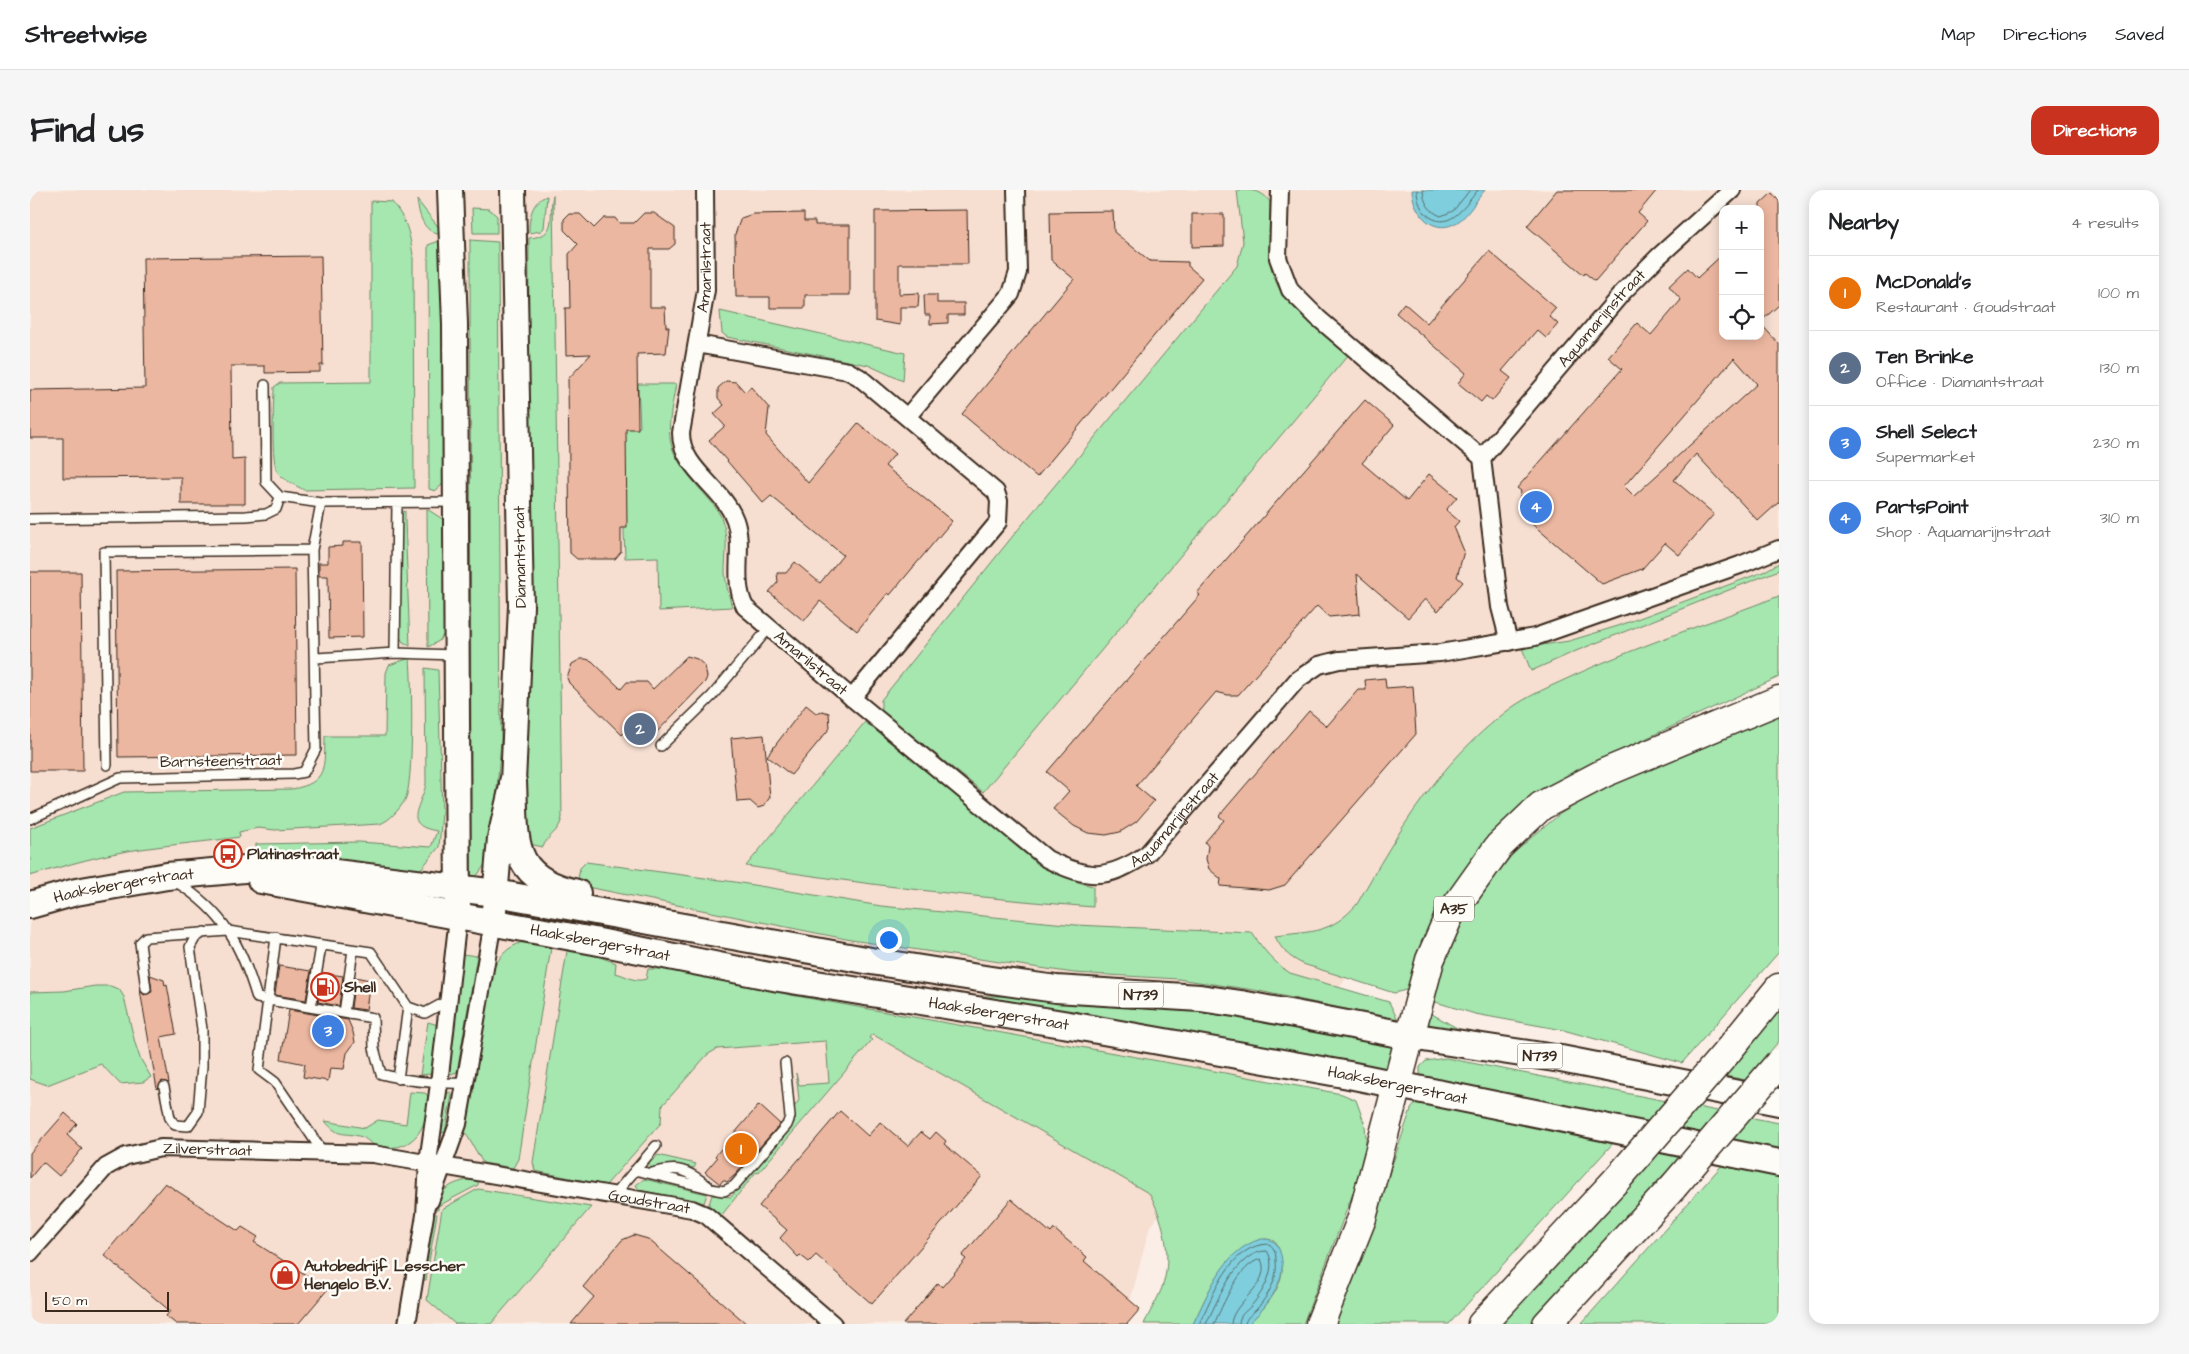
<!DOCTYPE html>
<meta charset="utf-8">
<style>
:root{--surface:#fff;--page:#f6f6f6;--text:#202124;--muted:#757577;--line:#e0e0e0;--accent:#c8321e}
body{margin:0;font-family:"Architects Daughter",sans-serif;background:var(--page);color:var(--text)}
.controls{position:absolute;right:15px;top:15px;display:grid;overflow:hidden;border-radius:10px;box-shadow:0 2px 12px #0003}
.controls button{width:45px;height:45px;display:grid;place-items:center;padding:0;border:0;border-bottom:1px solid var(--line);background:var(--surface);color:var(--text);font:25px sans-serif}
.scale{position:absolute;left:15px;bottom:12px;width:124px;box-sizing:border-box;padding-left:5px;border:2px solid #3b2a1e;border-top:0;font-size:14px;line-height:18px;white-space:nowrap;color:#3b2a1e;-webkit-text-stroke:4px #fdfcf7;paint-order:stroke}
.you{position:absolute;left:858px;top:749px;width:18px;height:18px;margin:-12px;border:4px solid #fff;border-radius:50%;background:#1a73e8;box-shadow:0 0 0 8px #1a73e833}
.badge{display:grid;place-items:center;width:32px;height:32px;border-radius:50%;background:var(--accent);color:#fff;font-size:16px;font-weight:700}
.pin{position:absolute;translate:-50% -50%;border:2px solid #fff;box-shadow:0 1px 5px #0006}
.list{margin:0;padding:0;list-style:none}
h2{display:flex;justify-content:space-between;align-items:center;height:65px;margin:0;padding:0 20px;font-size:21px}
h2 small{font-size:16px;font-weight:400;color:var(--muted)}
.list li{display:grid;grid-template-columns:32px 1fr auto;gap:15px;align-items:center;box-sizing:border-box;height:75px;padding:0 20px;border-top:1px solid var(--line)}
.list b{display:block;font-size:19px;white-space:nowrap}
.list p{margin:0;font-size:16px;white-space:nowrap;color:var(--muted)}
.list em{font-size:16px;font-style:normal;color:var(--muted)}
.icon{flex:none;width:28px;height:28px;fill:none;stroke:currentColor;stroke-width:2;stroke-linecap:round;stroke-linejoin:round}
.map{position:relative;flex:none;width:1749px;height:1134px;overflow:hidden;border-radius:15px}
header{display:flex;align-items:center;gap:30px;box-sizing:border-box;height:70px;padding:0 25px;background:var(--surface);border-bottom:1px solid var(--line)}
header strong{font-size:24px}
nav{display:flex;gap:28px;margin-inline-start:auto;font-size:18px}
.intro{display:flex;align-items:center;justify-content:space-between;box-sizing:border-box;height:120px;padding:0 30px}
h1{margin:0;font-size:35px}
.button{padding:12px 22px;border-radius:15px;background:var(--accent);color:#fff;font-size:18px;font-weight:700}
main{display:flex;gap:30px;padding:0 30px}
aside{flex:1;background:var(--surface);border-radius:15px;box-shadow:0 2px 12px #0003}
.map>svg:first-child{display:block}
</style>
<header>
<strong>Streetwise</strong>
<nav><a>Map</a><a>Directions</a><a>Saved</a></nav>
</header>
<div class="intro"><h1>Find us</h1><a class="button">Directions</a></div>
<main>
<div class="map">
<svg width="1749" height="1134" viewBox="0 0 1749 1134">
<rect width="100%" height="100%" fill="#faeee6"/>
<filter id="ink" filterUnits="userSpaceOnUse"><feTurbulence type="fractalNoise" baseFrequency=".02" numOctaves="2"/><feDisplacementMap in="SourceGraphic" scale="10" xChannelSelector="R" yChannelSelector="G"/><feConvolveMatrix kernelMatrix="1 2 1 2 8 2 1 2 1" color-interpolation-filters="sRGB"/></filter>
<g filter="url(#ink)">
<path fill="#f6ded1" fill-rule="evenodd" d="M0,0H1749V418L1442,630L1120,1036L1094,1134H0ZM1693,19H1730V146H1693Z"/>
<path fill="#a6e6af" stroke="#708866" d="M1207,0C1222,0 1232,0 1240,12C1240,31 1238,52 1240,71C1245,113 1289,139 1319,164L953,602L855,524L851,520V510L982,347L1207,76L1213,52Z
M523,5L532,628C528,644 518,644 513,657L499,654L493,614L497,561L499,48C529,46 518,27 523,5Z
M517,6L514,38L511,41L499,43C499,29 501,11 517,6Z
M387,10L413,43L407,44C392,39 389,24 387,10Z
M341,11L362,12C377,31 379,41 383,65L384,298L274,300C265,295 255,291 248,283C240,272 244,213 244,197L250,193L341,192Z
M442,18L459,19L467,26V43H443Z
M412,50L414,289L412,295L405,301L399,299L398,55Z
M440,50L468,52L471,551L463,647L456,673L444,690L441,688Z
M690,121L875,163L873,191L838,175L697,147L692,143Z
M608,194H646C636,248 633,256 670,299C678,308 688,318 692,330C699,348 695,365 695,383C696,395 699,406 702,417L629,421L628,367L595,368L590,238L610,237Z
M397,319L414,330V444L409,451L398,457Z
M375,321V330L380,456L373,452L370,447L368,329L371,323Z
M1749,373V380L1546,461L1501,481L1492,458L1539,451L1588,436L1733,382Z
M1749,406V487L1576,567L1533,592L1401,751L1376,800L1364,803L1273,774C1259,767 1252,761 1245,746C1282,741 1301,744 1327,714C1369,640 1408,574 1477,521C1498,505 1524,495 1547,484C1613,454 1682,432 1749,406Z
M380,468C382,491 384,594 375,610C369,620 360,630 350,634L245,640L228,638L209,642L210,647C177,652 144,654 111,659C73,664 37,675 0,686V638L94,602L262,599C298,593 294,576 295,546H355L356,483L359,475Z
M395,478L408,480L412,623L409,657L391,679L376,684L226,665V654L329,652L401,657L407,641C371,635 391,617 396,594Z
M1749,516V762L1652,873L1533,840L1445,824L1399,810L1411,773L1428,740L1468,683L1482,665L1502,647L1530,624L1571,599Z
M835,532L1007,670C1025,682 1042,692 1063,696V717C946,708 832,694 716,676Z
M556,672L705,692L851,716L1046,735L1222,743C1233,759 1243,772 1260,783L1359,812L1368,830L1224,800L1148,789L1044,783L821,750L547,695L550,678Z
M505,748L522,751L488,969L483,978L453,973L435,942L461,785C471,760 481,755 505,748Z
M538,755L586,773L585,783C596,785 604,793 616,789L618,779H663L761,805L1312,904L1326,910L1335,935L1336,949L1333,977L1273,1134H1218C1232,1121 1251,1101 1252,1080C1252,1072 1248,1061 1246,1052C1236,1047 1231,1049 1221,1054C1190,1071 1178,1104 1163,1134H1114C1121,1119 1132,1103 1135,1087C1141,1059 1132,1028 1120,1004L842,844L839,848L842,850L728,983L726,982L691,1026L678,1017L682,1005L701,1007L764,933L763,919L769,910L766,883L769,895L799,893L796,851L687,859L677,865L632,916L631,933L576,995L505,981L503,972Z
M432,764L447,766L427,882L414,886Z
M65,796H80L89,799L94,807L105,853L110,868L121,887L113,892L90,894L71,874L17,895L0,889V802L34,801Z
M951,806H987L1196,822L1367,855L1359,885Z
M1749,813V851L1716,890L1689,885Z
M1402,824L1434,842L1396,836V825Z
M398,832L408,835L403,880L401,884L390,885Z
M1416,868L1749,933V962L1395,891L1390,883V877L1396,871Z
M380,902L395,903L398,906C399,940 380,966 344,955C339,953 336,948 332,947C312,941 310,949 295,931L335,938L348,930L376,934Z
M420,902L422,905L415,942L408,944L410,907Z
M1390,912L1585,951L1419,1134H1301L1358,987L1381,919L1386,913Z
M1626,960L1652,965L1500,1134H1469Z
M628,965L632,966L666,974L664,978L644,974L618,978L619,974Z
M1693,974L1749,985V1134H1551Z
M614,989L677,1004L674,1013L609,1000L606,995Z
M438,990L448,991V995L408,1016V1020L403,1019C409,1001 420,993 438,990Z
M448,999L561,1017L461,1134H425L397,1110L412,1019Z
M402,1023L407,1024L396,1090H391Z"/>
<path fill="#7fcedd" stroke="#648c91" d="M1382,0H1455C1447,9 1439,24 1429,31C1405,48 1383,24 1382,0Z
M1231,1049C1241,1049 1245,1050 1249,1059C1261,1087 1237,1117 1218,1134H1163C1179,1102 1193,1060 1231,1049Z"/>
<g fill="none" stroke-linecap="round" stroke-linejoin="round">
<path stroke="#566c6a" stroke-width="1" d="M1387,0C1387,11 1391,21 1400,27C1421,41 1436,14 1448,0
M1393,0C1393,12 1400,22 1411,26L1423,21L1440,0
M1169,1134C1183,1106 1200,1054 1239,1054C1245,1058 1246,1064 1246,1071C1248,1090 1238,1105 1227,1119C1222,1124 1216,1127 1215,1134
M1176,1134C1187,1112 1207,1060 1237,1061C1248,1077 1233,1102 1222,1115C1216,1122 1209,1124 1209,1134
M1184,1134C1193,1115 1209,1074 1231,1069C1243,1095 1202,1111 1201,1134"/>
</g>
<path fill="#ecb7a0" stroke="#3b2a1e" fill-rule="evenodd" d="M1527,0H1627L1608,23L1617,31L1565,91L1555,83L1554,85L1497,36Z
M1742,3L1749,11V115L1730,132V14Z
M937,20L938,74H869V104L889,103L888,117H870V135L845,131V21Z
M1083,21L1084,42L1120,71L1158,72V76L1172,88L1007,287L932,224L1044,89L1021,70L1020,22Z
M614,23H624L645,38V54L639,59H620V117H635L636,137H639L636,163L607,164L608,239H596L597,338H591V362L585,369H547L540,363L538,189L561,164L536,165L535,118H540L539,64L548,54L534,40V29L539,24H550L564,38L574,28H585L589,33H604Z
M774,23V31H785V35H820V105H775V118H740V107H706L705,44L711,28L723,24Z
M1162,24H1194V56L1162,57Z
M1459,61L1526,118L1519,126L1528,134L1516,148L1507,140L1472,181L1481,188L1462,211L1456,206L1451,212L1428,193L1436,183L1366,123L1374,113L1397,133Z
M1693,64V146H1730V133L1749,154V312L1728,331L1666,264L1644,290L1684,324L1649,365L1635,353L1612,379L1572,394L1494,327L1488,315L1491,301L1487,298L1592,179L1578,167L1607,133L1621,145L1651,110L1639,96L1658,78L1667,88ZM1704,168L1727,194L1604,306L1594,296Z
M291,66L293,175H290V182L235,183V176H201L202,270L215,269V314H151V287L33,288V248H0V200L115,198L113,68Z
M894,105H907V113H934V125H918V133L900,134V125H895Z
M696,191L706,192L715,202L721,197L739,218L736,245L778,293L828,233L865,264L855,276L922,331L860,405L858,403L827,441L790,411L774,431L739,402L748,392L747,383H756L765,372L790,393L813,365L741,306L733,313L679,250L695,236L684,224L694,215L688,208V198Z
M1335,210L1364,235L1332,273L1377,311L1399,284L1427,307L1416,320L1429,331L1424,337L1434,361L1427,387L1433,392L1408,421L1395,409L1378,428L1327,384L1330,424L1299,427L1287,416L1208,505H1198L1186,502L1106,596L1124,611L1106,632L1090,642L1076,645L1058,643L1044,636L1023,619L1039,601L1017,582L1170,405L1167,403Z
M313,352H332L333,447L299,448L298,386H289V373H298V357L313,356Z
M265,379L267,565L88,567L86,381Z
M0,382H51L53,581H0Z
M657,466L667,469L675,476L677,487L675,492L624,545L618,539L613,545H603L597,539L592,545L539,493L537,488L542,474L551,469H556L562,471L591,499L597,492H617L623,499Z
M1355,488L1356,498L1383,496L1386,544L1255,695L1239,700L1190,696L1191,689L1179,679L1176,669L1178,656L1175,652L1194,630L1189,626L1279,521L1297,536L1328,500H1336L1335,490Z
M776,515L786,523L792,521L799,523L800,538L761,585L737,566Z
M734,545L740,607L734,616L728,618L720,611L707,612L701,548Z
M249,776L281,781L276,810L245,805Z
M293,783L313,786L309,816L288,812Z
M120,785L134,790L135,796L137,795L146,844L131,847L139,893L132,891L127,899L110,800L114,805L122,802Z
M325,787L340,790L336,820L321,818Z
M259,820L318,830L323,842L325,852L317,863L314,879L300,878L298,891L273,887L275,874L251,869Z
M729,915L750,934L706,984L697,992L693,990L690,994L675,982L687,968L685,966Z
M810,921L838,946L850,932L878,956L891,942L900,949L906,942L916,951L914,954L952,986L842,1114L786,1065L779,1072L770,1065L768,1067L750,1048L757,1040L729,1016Z
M35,923L47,934L37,945L52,959L29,986L13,972L0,988V963Z
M135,993L208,1041L212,1037L228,1047L224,1052L298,1099L268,1134H146L136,1126L140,1121L74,1065Z
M981,1009L1021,1043L1024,1039L1057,1067L1054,1071L1110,1119L1097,1134H873L908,1093L912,1097L936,1069L932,1066Z
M604,1045L618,1049L717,1134H541L564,1107L553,1097L592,1050Z"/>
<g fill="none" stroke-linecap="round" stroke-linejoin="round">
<defs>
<path id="lane" d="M235,195L236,292L250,307L291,313L425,312
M0,329L216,326L236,324L246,319L250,307
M365,463L367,313
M286,468L365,463L425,465
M631,556L682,506L739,438
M77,575L74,362L282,360
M0,629L90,588L264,584L274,582L286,559L282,360L291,313
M146,692C194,722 211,755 227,808L343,828L344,858L351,884C380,892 406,894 436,893
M246,747L229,880L245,892L292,961
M116,799L110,753L116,747L198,741L341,762L378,817L395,823L419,810
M281,817L291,756
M314,823L323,760
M368,889L378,817
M134,897L140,928L145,935L158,936L168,922L172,876V839L160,757L165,748L174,742
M605,980L687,1000L694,1001L704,996L757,935L760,927L755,873
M622,983C648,976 657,979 678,996
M584,1005L626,956"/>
<g id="street">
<path d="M1250,0L1248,68L1260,100L1288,128L1452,268L1470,417L1479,452"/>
<path id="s1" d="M667,154L818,181L829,187L966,302L969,311L968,332L822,508L715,417C701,389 715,358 705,330C693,297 651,279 651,243L676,100L675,0"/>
<path d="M877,227L981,104L988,82L986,0"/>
<path id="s2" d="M1452,268L1593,102L1628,67L1702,0"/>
<path id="s3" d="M822,508L1017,669C1059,690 1078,690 1117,664L1267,490L1289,475L1309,470L1410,463L1505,447L1710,375L1749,359"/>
<path d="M400,1011L428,934L463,732"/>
<path id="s4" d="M0,1063L76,977L96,966L131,958L343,964L662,1019L676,1025L803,1134"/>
<path d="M377,1134L395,1025L398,972L409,894L428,727"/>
</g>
<path id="secondary" d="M420,0L425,134L428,727
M463,732L470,648L483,592L491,416L483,0"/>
<g id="primary">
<path d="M483,592C486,651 478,688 547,703"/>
<path id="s5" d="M231,690L564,751L749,788L1045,836L1319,885L1749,973"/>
<path id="s6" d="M0,715L46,702L137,686L249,676L466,703L841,771L961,790L1026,799L1170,808L1211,814L1380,846L1531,869L1749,912"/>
</g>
<path id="highway" d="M1697,862L1749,798
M1290,1134L1332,1028L1400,770L1419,726L1469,656L1511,616L1574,583L1749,510
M1452,1134L1589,987
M1517,1134L1643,997"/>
</defs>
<use href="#lane" stroke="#3b2a1e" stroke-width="12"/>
<use href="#street" stroke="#3b2a1e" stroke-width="20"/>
<use href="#secondary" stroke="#3b2a1e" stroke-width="28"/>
<use href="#primary" stroke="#3b2a1e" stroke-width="30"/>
<use href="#highway" stroke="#3b2a1e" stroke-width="31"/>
<use href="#lane" stroke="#fdfcf7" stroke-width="9"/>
<use href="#street" stroke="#fdfcf7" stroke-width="16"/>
<use href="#secondary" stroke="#fdfcf7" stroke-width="24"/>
<use href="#primary" stroke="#fdfcf7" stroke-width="26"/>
<use href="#highway" stroke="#fdfcf7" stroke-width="28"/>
<defs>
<path id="highway-bridge" d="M1589,987L1697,862
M1643,997L1749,873"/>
</defs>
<use href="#highway-bridge" stroke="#3b2a1e" stroke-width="31" stroke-linecap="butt"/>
<use href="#highway-bridge" stroke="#fdfcf7" stroke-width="28"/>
</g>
</g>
<defs>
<symbol id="bus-ring" viewBox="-11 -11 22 22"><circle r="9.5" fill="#fdfcf7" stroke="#c8321e" stroke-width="1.5"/><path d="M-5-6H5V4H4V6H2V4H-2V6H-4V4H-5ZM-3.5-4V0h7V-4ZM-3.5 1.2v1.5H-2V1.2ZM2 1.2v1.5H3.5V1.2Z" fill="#c8321e"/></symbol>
<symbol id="fuel-ring" viewBox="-11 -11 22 22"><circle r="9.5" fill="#fdfcf7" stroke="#c8321e" stroke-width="1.5"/><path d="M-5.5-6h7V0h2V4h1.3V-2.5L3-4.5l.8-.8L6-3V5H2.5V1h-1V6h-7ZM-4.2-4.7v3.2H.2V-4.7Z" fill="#c8321e"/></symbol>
<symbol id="shop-ring" viewBox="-11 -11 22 22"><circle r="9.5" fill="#fdfcf7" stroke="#c8321e" stroke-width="1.5"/><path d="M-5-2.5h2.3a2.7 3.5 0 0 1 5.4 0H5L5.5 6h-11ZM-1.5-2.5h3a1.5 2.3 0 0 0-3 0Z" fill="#c8321e"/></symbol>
</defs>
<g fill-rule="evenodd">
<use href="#bus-ring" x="182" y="648" width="32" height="32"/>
<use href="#fuel-ring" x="279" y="781" width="32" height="32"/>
<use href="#shop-ring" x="239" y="1069" width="32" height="32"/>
</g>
<g text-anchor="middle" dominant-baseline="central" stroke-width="5" stroke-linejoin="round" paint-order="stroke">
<g fill="#fdfcf7" stroke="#75695f" stroke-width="1">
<rect x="1404" y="706.5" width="40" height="25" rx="4"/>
<rect x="1088.5" y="792.5" width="45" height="25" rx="4"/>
<rect x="1487.5" y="853.5" width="45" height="25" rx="4"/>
</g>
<g font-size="15" font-weight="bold" fill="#3b2a1e">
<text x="1424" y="719">A35</text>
<text x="1111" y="805">N739</text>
<text x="1510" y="866">N739</text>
</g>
<g font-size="16" fill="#3b2a1e" stroke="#fdfcf7">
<text stroke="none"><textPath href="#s1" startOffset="1105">Amarilstraat</textPath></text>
<text stroke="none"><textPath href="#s2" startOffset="184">Aquamarijnstraat</textPath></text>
<text transform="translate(490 367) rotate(-91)">Diamantstraat</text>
<text transform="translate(781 473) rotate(40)">Amarilstraat</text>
<text transform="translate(191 571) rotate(-1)">Barnsteenstraat</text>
<text stroke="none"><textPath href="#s3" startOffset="404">Aquamarijnstraat</textPath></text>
<text stroke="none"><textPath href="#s6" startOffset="96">Haaksbergerstraat</textPath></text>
<text stroke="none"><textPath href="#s5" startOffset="345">Haaksbergerstraat</textPath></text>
<text stroke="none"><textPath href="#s5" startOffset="750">Haaksbergerstraat</textPath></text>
<text stroke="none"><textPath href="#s5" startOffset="1155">Haaksbergerstraat</textPath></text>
<text stroke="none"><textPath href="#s4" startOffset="220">Zilverstraat</textPath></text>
<text stroke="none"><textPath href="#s4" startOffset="666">Goudstraat</textPath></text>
</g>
<g font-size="16" font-weight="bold" fill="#3b2a1e" stroke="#fdfcf7" text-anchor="start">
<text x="217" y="664">Platinastraat</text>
<text x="314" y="797">Shell</text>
<text x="274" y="1076">Autobedrijf Lesscher<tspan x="274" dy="18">Hengelo B.V.</tspan></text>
</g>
</g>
</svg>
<div class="controls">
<button>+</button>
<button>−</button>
<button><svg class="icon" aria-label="locate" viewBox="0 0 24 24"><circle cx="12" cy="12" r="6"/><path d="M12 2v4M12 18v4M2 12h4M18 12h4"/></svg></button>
</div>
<div class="scale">50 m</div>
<div class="you"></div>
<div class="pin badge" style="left:711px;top:959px;background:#e8710a">1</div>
<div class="pin badge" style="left:610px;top:539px;background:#5c6f8a">2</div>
<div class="pin badge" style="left:298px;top:841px;background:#3f7fe0">3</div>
<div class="pin badge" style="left:1506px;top:317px;background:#3f7fe0">4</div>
</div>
<aside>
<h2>Nearby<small>4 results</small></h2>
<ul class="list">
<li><span class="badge" style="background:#e8710a">1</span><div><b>McDonald's</b><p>Restaurant · Goudstraat</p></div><em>100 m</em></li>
<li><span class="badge" style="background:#5c6f8a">2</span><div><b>Ten Brinke</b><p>Office · Diamantstraat</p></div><em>130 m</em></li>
<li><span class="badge" style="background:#3f7fe0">3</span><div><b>Shell Select</b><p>Supermarket</p></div><em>230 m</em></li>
<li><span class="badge" style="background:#3f7fe0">4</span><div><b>PartsPoint</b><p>Shop · Aquamarijnstraat</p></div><em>310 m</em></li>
</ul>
</aside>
</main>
